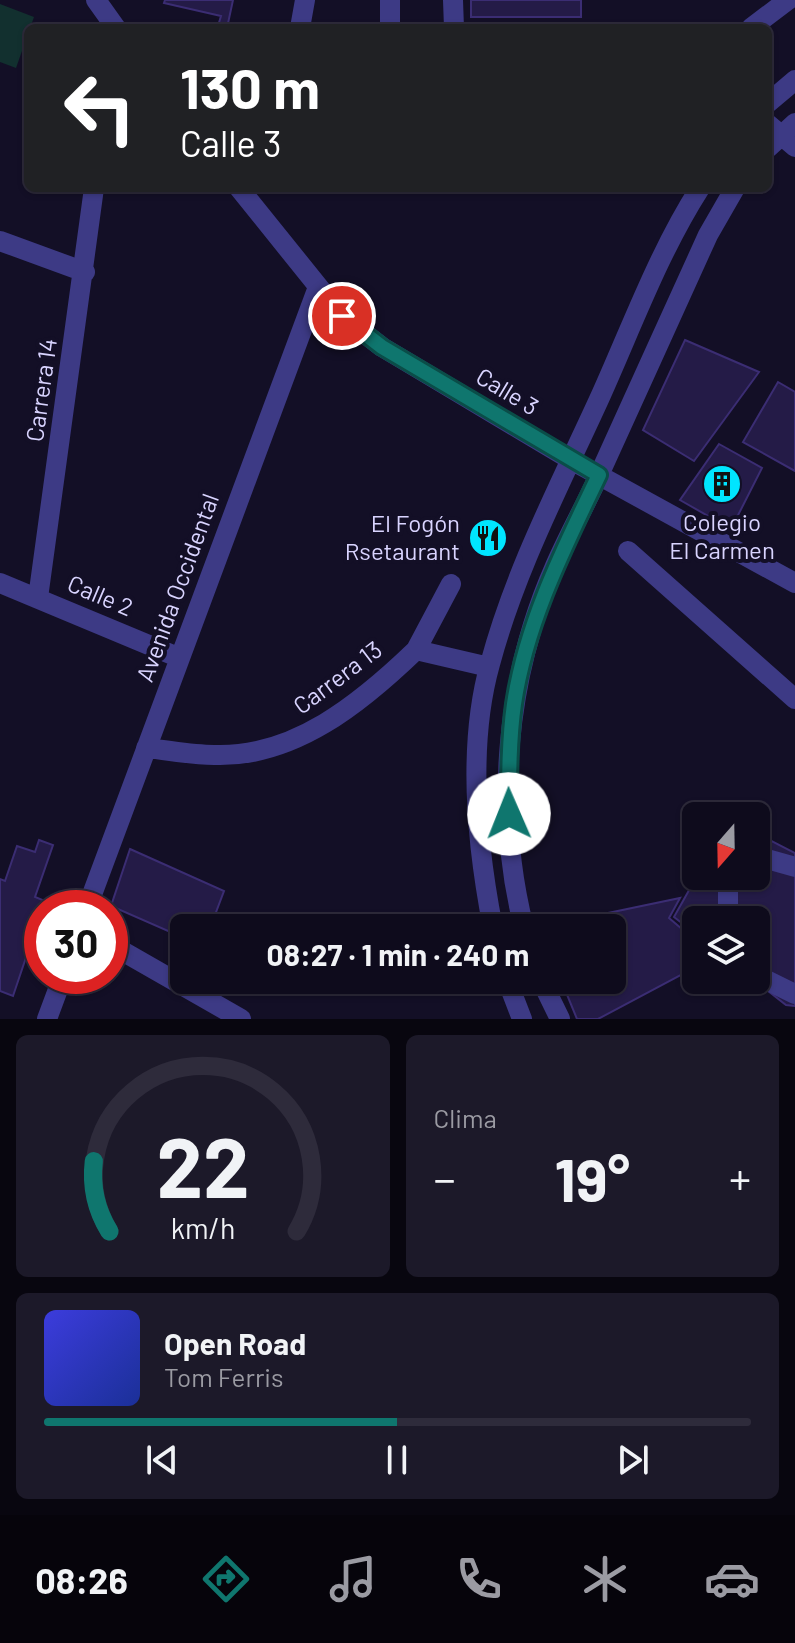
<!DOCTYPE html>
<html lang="es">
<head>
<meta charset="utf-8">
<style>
	body { margin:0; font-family:Barlow,sans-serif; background:#1c1929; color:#f1f3f6; height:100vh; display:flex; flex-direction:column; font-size:30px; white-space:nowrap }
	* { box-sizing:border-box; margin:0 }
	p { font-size:26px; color:#9b9ba3 }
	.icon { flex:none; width:44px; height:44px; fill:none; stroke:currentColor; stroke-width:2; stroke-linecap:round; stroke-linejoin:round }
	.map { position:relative; height:1019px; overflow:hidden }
	.drawer { display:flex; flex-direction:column; gap:16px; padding:16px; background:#08060f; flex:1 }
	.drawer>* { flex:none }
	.top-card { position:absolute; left:24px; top:24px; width:748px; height:168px; border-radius:12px; box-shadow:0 2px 6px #0004,0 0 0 2px #2e2b3b; background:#202124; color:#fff; overflow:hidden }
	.needle { width:52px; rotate:200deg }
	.buttons { position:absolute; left:682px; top:802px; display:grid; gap:16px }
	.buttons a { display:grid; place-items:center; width:88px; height:88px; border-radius:12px; background:#0e0b1c; box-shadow:0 2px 6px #0004,0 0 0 2px #2e2b3b; font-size:40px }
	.speed { position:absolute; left:24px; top:890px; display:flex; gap:16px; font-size:40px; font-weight:700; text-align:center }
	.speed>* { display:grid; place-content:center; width:104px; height:104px; border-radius:50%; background:#0e0b1c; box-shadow:0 2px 6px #0004,0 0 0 2px #2e2b3b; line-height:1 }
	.speed .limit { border:12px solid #d22; background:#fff; color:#111 }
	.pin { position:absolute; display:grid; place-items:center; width:68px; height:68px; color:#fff; margin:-34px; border:4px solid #fff; border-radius:50%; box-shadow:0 2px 8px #0007 }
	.me { position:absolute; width:88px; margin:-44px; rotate:359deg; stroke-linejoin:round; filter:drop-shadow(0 0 6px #0008) }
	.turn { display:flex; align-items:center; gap:28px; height:168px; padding:0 24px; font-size:36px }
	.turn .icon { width:104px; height:104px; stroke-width:2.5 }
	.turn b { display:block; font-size:56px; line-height:68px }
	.big { font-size:60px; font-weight:700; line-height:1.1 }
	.drawer .widget { flex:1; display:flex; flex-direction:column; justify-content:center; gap:12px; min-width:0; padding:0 28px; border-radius:12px; background:#1c1929 }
	.drawer .dial { align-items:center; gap:0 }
	.dial svg { height:208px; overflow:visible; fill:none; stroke:#2e2b3b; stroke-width:7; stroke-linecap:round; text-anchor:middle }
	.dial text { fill:#f1f3f6; stroke:none }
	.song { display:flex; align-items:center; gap:24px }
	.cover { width:96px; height:96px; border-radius:12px; background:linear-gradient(135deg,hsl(240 70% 55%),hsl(230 70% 35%)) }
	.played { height:8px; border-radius:4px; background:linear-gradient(90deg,#0f766e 50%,#2e2b3b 50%) }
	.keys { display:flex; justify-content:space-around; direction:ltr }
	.heat { display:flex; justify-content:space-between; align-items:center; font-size:44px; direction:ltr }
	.drawer .tiles { flex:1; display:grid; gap:16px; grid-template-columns:1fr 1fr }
	.widget:last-child { grid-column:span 2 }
	.trip { position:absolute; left:170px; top:914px; width:456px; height:80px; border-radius:12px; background:#0e0b1c; box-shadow:0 2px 6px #0004,0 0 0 2px #2e2b3b; font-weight:700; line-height:80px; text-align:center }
	.menu { display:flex; height:128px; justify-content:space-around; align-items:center; background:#06040b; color:#9b9ba3 }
	.menu .icon { width:56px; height:56px }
	.menu .selected { color:#0f766e }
	.menu b { font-size:36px; color:#f1f3f6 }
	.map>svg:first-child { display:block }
	.green { fill:#12302f }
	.building { fill:#241b47; stroke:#3b2d73; stroke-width:2 }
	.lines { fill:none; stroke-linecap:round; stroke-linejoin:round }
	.minor { stroke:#3d3a85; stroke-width:20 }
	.route-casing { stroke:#0a4d48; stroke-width:20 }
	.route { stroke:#0f766e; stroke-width:14 }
	.labels { text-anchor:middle; stroke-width:8; stroke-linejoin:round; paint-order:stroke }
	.street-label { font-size:24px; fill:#d9d4ff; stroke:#130f26 }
	.poi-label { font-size:24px; fill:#d9d4ff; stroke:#130f26 }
</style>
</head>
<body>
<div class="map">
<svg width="795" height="1019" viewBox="0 0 795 1019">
	<rect width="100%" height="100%" fill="#130f26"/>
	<path class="green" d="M0,4L34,17L16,68L0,62Z"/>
	<path class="building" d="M165,0H233L227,28L218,26L221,16L164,3Z
		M471,0H581V17H471Z
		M685,340L759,372L694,461L643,430Z
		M778,382L795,392V471L743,442Z
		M719,444L762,468L731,529L680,500Z
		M756,833L795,853V1006L786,1005L754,980L756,920H696V934L674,917L697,876H756Z
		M39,840L53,845L35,897L45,901L13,996L0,991V879L5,881L17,846L35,852Z
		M130,849L224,891L210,928H184V938L111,906Z
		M680,898L669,918L696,941V967L598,1019H577L561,980H612V928L541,927Z"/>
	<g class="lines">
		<path class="minor" d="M96,0L116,28
			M390,0V28
			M453,0L454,28
			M300,28L305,0
			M751,28L788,0
			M768,103L795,80
			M768,124L795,147
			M768,148L795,123
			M239,188L342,316L382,347L571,460L795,583
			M0,241L85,272
			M628,551L795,699
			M0,583L180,658
			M38,598L94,188
			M416,650L451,584
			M146,748C168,750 191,755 214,755C294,758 361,703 416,650L489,667
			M756,856L795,867
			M728,876V920
			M87,908L318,287
			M493,928C477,846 467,746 490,664C515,570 561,483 601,395C632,326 659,252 700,188
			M524,928C494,809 506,677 555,566C569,534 586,504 600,473C636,394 672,314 708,235L735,188
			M110,944L241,1019
			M756,975L795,994
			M507,980L522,1019
			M541,980L560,1019
			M47,1019L63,976"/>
	</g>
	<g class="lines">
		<g class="route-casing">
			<path id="route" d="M342,316L382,347L599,475C564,548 526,623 514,704C509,740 509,777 509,814"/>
		</g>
		<use href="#route" class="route"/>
	</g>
	<defs>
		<g id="building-disc" transform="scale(2)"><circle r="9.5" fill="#00e5ff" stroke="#130f26"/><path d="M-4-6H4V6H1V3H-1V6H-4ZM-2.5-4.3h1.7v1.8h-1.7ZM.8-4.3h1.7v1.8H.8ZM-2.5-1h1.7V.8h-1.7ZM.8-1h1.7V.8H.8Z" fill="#111"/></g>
		<g id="restaurant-disc" transform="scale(2)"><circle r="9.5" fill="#00e5ff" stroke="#130f26"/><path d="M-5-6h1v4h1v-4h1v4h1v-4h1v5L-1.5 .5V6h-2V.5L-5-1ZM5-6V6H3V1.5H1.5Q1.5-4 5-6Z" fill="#111"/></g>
	</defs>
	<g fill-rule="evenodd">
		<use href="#building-disc" x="722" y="484"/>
		<use href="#restaurant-disc" x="488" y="538"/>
	</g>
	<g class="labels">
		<g class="street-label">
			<text transform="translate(42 390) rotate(-82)" y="8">Carrera 14</text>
			<text transform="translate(507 392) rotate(31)" y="8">Calle 3</text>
			<text transform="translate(178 588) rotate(-70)" y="8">Avenida Occidental</text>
			<text transform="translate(100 596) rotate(23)" y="8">Calle 2</text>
			<text transform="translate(338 678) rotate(-37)" y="8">Carrera 13</text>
		</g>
		<g class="poi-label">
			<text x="722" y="531">Colegio<tspan x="722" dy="28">El Carmen</tspan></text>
			<text x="460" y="532" text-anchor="end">El Fogón<tspan x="460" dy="28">Rsetaurant</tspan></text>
		</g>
	</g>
</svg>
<div class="buttons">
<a><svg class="needle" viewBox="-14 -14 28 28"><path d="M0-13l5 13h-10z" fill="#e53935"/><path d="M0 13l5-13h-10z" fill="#9b9ba3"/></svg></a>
<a><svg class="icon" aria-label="layers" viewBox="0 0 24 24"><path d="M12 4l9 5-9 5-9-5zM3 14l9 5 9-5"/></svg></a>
</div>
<div class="speed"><div class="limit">30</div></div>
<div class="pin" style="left:342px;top:316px;background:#d93025"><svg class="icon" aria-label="arrive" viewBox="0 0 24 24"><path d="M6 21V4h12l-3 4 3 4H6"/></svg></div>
<svg class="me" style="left:509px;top:814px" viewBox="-20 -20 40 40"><circle r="19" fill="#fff"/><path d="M0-13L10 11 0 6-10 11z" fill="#0f766e"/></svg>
<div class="trip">08:27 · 1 min · 240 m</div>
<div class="top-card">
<div class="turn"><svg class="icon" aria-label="left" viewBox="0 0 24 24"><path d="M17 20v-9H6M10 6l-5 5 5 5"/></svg><div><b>130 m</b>Calle 3</div></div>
</div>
</div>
<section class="drawer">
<div class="tiles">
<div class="widget dial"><svg viewBox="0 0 100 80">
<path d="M14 69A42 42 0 1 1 86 69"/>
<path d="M14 69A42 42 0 0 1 8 42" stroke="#0f766e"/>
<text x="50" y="56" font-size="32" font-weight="700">22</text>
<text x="50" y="72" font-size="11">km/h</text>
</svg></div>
<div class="widget"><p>Clima</p>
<div class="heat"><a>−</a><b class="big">19°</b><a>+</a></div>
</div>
<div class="widget">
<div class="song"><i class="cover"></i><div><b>Open Road</b><p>Tom Ferris</p></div></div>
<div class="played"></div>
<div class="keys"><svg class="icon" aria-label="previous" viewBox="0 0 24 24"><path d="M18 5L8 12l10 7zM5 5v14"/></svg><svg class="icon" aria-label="pause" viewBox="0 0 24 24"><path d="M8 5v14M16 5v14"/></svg><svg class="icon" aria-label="next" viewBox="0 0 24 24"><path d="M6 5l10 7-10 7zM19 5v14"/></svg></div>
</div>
</div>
</section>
<nav class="menu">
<b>08:26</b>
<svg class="icon selected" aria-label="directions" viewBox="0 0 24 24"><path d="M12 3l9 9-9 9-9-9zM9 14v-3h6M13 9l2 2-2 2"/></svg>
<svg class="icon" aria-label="music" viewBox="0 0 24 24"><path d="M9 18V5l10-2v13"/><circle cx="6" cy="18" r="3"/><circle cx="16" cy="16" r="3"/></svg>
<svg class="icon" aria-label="phone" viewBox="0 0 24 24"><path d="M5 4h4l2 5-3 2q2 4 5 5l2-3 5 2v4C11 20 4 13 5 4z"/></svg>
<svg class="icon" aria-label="climate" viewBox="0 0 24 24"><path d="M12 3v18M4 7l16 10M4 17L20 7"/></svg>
<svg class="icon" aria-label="car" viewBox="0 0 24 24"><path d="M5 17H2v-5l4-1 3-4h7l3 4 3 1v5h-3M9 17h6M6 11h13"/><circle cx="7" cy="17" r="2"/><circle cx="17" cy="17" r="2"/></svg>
</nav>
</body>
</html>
